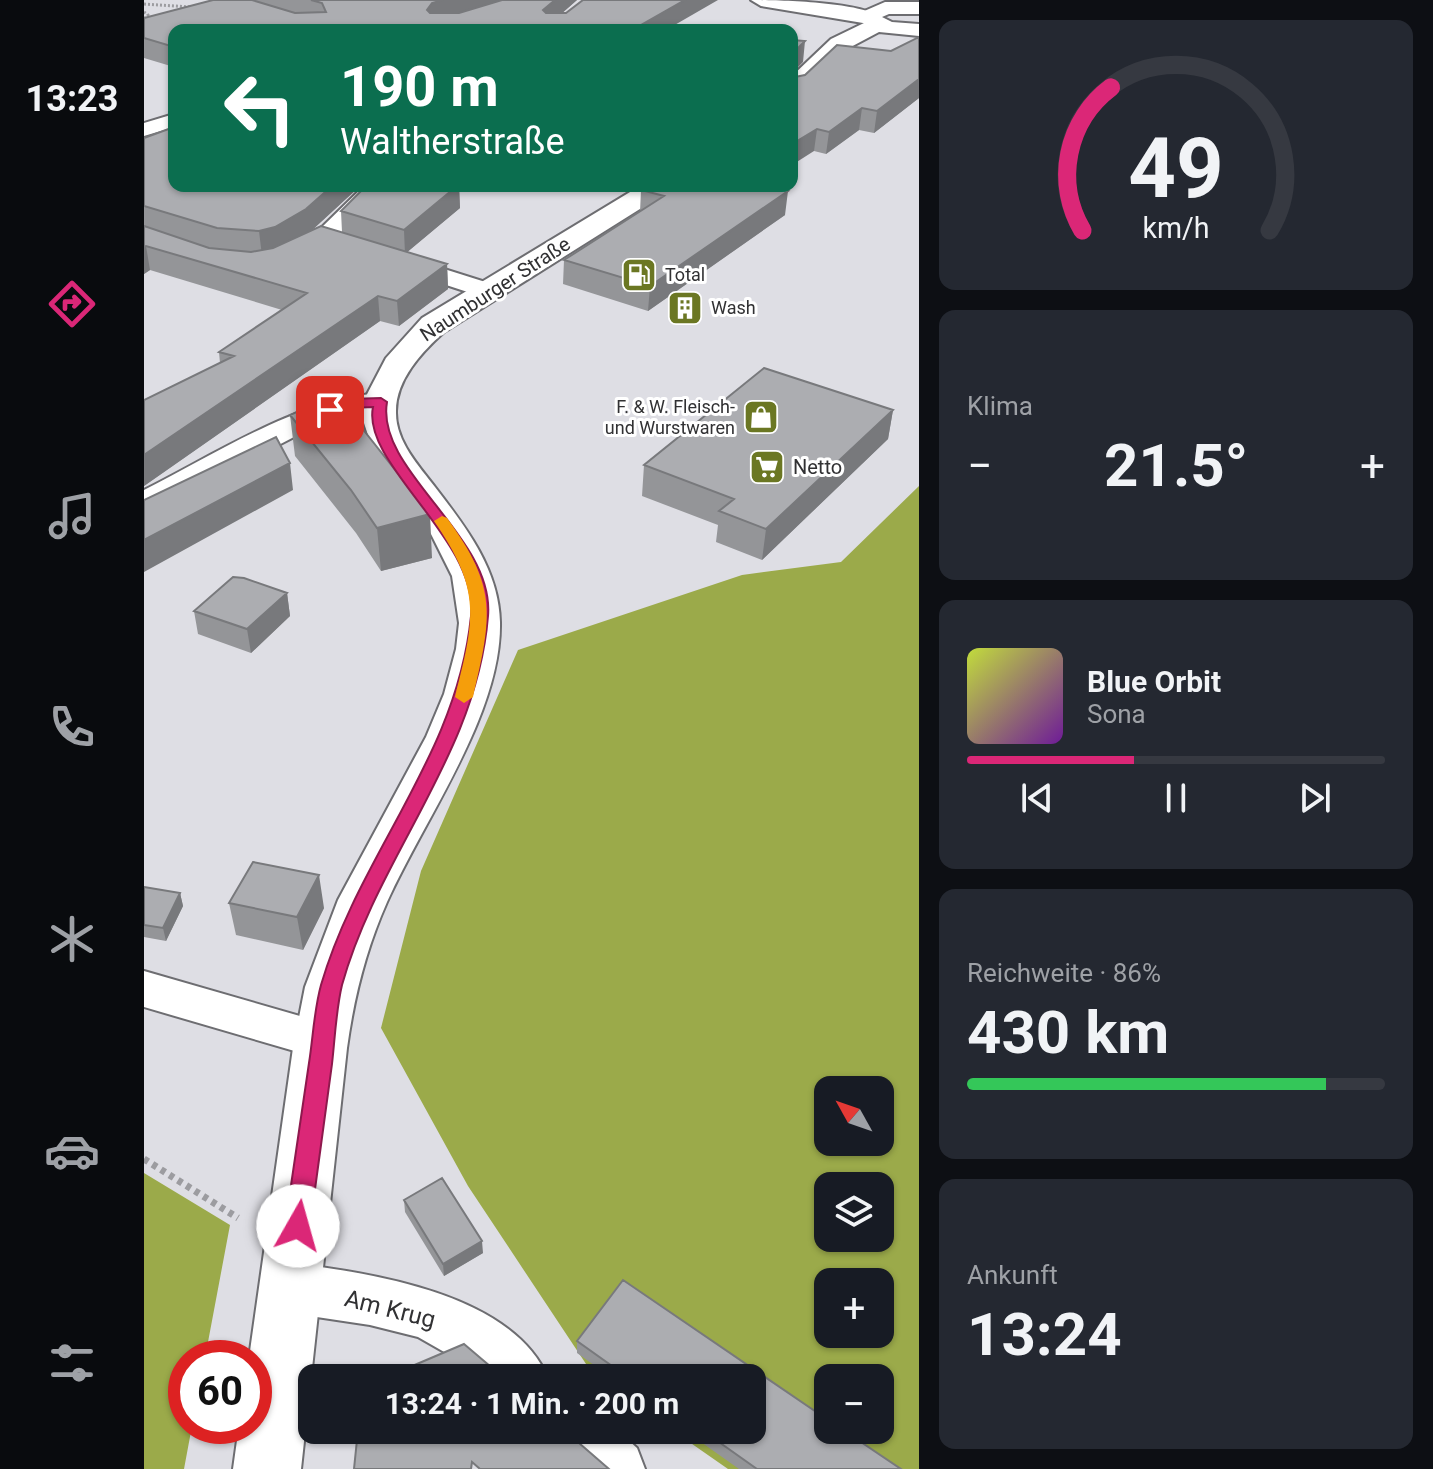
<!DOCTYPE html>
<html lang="de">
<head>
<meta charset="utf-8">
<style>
	body { margin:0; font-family:Roboto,sans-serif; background:#242831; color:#f1f3f6; height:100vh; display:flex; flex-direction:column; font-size:30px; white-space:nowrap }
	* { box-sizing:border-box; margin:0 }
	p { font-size:26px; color:#9ea1a6 }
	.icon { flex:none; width:44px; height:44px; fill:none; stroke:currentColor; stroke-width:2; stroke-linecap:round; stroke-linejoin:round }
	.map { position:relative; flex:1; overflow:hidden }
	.panel { display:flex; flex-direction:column; gap:20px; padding:20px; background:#0d0f14; width:514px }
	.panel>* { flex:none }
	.banner { position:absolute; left:24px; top:24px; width:630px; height:168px; border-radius:16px; box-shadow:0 2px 6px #0004; background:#0b6e4f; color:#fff; overflow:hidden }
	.needle { width:52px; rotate:310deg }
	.fabs { position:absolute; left:670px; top:1076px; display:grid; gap:16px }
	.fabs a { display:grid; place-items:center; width:80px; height:80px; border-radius:16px; background:#171b24; box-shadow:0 2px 6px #0004; font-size:40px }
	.speed { position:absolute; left:24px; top:1340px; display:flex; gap:16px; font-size:40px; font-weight:700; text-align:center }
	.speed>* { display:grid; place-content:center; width:104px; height:104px; border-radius:50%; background:#171b24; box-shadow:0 2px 6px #0004; line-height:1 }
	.speed .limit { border:12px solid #d22; background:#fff; color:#111 }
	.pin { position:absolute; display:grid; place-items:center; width:68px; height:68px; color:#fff; margin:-34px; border-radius:16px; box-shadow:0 4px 12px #0006 }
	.me { position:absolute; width:88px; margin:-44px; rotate:7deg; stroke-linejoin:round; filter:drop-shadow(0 0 6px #0008) }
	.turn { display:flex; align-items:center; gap:28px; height:168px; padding:0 40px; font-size:36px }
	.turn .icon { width:104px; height:104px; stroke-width:2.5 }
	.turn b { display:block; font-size:56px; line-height:68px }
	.big { font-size:60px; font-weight:700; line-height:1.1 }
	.panel .widget { flex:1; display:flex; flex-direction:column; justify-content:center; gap:12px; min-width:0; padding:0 28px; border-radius:16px; background:#242831 }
	.panel .dial { align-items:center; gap:0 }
	.dial svg { height:208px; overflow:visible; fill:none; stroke:#363941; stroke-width:7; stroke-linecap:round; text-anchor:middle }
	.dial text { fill:#f1f3f6; stroke:none }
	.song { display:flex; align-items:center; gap:24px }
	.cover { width:96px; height:96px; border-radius:12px; background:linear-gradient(135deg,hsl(70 70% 55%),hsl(280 70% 35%)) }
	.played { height:8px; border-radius:4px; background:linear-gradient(90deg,#db2777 40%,#363941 40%) }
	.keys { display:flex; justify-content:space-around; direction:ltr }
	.heat { display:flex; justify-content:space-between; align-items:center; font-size:44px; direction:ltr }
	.charge { height:12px; border-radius:6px; background:linear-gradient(90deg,#34c759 86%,#363941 0) }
	.trip { position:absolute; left:154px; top:1364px; width:468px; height:80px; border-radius:16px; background:#171b24; box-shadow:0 2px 6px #0004; font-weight:700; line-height:80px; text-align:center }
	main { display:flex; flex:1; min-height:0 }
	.tab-bar { display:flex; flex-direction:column; width:144px; justify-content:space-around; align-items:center; background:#090b0e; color:#9ea1a6 }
	.tab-bar .icon { width:56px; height:56px }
	.tab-bar .on { color:#db2777 }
	.tab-bar b { font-size:36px; color:#f1f3f6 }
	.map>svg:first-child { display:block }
	.forest { fill:#9baa4a; fill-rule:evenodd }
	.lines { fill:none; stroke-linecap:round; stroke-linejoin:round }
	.street-casing { stroke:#6d6d71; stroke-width:4 }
	.secondary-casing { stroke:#6d6d71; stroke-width:4 }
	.primary-casing { stroke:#6d6d71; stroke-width:4 }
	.path-far1 { stroke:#9c9ca0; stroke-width:3; stroke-dasharray:2 2; stroke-linecap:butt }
	.path { stroke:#9c9ca0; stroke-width:7; stroke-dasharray:5 5; stroke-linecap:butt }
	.street { fill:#fff; fill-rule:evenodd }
	.secondary { fill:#fff; fill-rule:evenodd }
	.primary { fill:#fff; fill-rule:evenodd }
	.wall { fill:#949598 }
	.shaded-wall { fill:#78797c }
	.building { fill:#acadb1; stroke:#78797c; stroke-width:2 }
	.route { fill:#db2777; stroke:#8e194d; stroke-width:2 }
	.slow { fill:#f59e0b }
	.labels { text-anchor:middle; stroke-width:6; stroke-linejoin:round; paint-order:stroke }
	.far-poi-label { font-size:18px; fill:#313133; stroke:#fff; text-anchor:start }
	.street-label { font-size:20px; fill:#313133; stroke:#fff }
	.poi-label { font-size:20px; fill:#313133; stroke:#fff; text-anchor:start }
	.near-street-label { font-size:24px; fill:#313133; stroke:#fff }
</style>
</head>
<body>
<main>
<nav class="tab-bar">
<b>13:23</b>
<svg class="icon on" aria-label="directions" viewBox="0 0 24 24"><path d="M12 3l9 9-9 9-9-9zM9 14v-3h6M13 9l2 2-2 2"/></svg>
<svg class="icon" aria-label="music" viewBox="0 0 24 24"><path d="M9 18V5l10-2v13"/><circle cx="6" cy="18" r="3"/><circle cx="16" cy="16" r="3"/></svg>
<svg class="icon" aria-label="phone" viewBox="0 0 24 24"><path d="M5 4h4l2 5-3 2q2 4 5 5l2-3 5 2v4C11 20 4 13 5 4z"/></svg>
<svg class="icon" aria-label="climate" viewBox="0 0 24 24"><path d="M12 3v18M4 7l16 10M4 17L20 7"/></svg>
<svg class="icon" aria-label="car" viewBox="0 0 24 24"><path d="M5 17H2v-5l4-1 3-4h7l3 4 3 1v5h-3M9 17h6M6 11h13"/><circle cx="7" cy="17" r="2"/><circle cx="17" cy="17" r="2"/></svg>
<svg class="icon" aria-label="filters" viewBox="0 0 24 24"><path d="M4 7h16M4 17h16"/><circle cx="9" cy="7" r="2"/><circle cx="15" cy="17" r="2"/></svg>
</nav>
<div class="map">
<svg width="775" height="1469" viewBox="0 0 775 1469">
	<rect width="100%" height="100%" fill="#dedee4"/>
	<path class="forest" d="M775,486V1469H584L528,1430H608V1378H454L448,1373L324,1186L237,1028L277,871L374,650L598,575L697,562ZM684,1090H736V1142H684ZM684,1186H736V1238H684ZM684,1282H736V1334H684ZM684,1378H736V1430H684Z
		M0,1173L86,1225L61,1358H42V1426H48L40,1469H0Z"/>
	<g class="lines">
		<g class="street-casing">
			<path id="street" d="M30,114V127L0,136V123Z
				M220,186H244C227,211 168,268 136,260L133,255L136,250L177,228Z
				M256,255L354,286L358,291L354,296L345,299L247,267L244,262L247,257Z
				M237,393L247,396L251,402L247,408L208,412L177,423L11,509L0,511V490C74,453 154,399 237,393Z
				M0,971L194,1027L201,1040L194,1053L178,1059L0,1007Z
				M146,1263C226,1273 368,1293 404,1378H335L302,1353L274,1337L226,1325L146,1313L127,1306L119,1288L127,1270Z
				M402,1430H473L493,1448L501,1469H430L411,1450Z"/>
		</g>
		<g class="secondary-casing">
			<path id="secondary" d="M607,0C630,0 722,2 735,18L725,24L617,6Z"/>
		</g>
		<g class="primary-casing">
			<path id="primary" d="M741,2H775V14H745L738,17L748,22L775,24V36L735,32L703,49L656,94L648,96V76L687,39L720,23L715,16L718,12Z
				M496,186H527L523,192L300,332C278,352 251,380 252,413C252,442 275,466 291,487C322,527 355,570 356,622C358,714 280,819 243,902C222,949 210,997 203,1048L157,1469H89L95,1426H110V1358H105L149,1048L161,987L194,900L282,737L300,694L312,649L315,623L308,576L287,534L227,444L219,420L220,400L242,358L278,318Z"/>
		</g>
		<path class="path-far1" d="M0,4L46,7
			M0,12L4,15L0,19"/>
		<path class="path" d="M0,1159L94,1218"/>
		<use href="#street" class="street"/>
		<use href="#secondary" class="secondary"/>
		<use href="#primary" class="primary"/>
	</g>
	<path class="wall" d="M111,0H433L418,13L30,30V67L0,58V18L112,1Z
		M775,37V98L730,133L715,130L682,154L670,151L651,77L747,51Z
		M0,138L30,186H216L167,231L198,232L197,211L222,186H315L316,208L263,252L303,264L304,289L255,326L236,321L0,486V400L76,363L75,352L138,310L6,270L0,274Z
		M497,190L641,215L504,311L419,284L420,260L496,212Z
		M749,410L744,439L618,560L572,542L574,525L498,496L500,465Z
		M146,415L288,558L237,571L212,533L151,456Z
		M143,593L146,616L107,653L54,634L50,611Z
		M0,887L36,893L39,906L22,941L0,937Z
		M85,903L180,908L159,950L92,935Z
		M260,1200L339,1253L300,1276L261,1212Z
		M479,1280L684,1420V1430H699L757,1469H595L540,1430H608V1378H468L433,1353V1341Z"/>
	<path class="shaded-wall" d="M299,0H365L289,23L283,10L288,3Z
		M411,0H433L399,30V10Z
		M541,0H574L522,30H488Z
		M661,41L659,62L648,73V54Z
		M775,79V98L730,133L733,111Z
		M718,108L715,130L682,154L685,132Z
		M673,129L670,151L648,165V144Z
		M188,186H216L165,233L118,256L115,231Z
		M313,186H315L316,208L261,254L260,230Z
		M644,191L641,215L504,311L506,286Z
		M2,246L6,270L0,274V247Z
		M303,264L304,289L255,326L253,301Z
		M234,296L236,321L0,486V455Z
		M749,410L744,439L618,560L622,529Z
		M146,463L149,490L0,572V540Z
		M286,514L288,558L237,571L233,528Z
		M143,593L146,616L107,653L103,629Z
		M175,875L180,908L159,950L153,917Z
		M36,893L39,906L22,941L19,928Z
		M338,1241L339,1253L300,1276L299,1264Z"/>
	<path class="building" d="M69,0H108L151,13L182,12L178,3L167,0H299L288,3L283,10L286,13H315L358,0H411L399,10L402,13H422L439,0H541L488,30H30V47L0,38V18Z
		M775,37V79L733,111L718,108L685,132L673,129L648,144V75L651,77L661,75L693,45L747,51Z
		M648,40L661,41L648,54Z
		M30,127V186H188L162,209L131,227L115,231L73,228L0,206V138Z
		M222,186H313L260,230L197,211Z
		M504,186H620L644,191L506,286L420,260L520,196L497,190Z
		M0,226L65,248L107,252L129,248L177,226L303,264L253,301L234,296L0,455V400L90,356L75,352L163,293L2,246L0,247Z
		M620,368L749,410L622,529L575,511L590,499L500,465Z
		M191,394L286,514L233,528L207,490L146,415Z
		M132,437L146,463L0,540V500Z
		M89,577L100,578L143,593L103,629L50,611Z
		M109,862L175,875L153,917L85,903Z
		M0,887L36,893L19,928L0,925Z
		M298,1178L338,1241L299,1264L260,1200Z
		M479,1280L684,1420V1430H699L757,1469H613L558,1430H608V1378H485L433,1341Z
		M320,1344L360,1378H240Z
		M214,1430H420L465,1469H336L328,1462L327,1469H210Z"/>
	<path class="route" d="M237,398L243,402C231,471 351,536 344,616C333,755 234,855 198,985C192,1010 191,1038 188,1064C181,1118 173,1172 166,1226L163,1234L154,1237L145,1234L141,1226C149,1172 157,1117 165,1063C169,1038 170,1010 177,985C215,854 313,757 327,616C335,540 217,464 229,407L207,408L186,415L179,410L205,399Z"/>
	<path class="slow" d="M298,516L303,518C354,588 348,616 329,697L320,703L311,697C331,619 338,590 290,521Z"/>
	<defs>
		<g id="fuel-square" transform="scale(1.8)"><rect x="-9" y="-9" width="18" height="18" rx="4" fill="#6b7723" stroke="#fff"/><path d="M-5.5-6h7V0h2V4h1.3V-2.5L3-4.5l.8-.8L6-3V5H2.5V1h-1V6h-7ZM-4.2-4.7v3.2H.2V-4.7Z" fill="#fff"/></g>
		<g id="building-square" transform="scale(1.8)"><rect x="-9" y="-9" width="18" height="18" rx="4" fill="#6b7723" stroke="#fff"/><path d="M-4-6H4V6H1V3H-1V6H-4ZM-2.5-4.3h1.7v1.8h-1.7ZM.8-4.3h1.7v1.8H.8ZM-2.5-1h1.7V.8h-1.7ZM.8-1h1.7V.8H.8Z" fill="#fff"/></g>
		<g id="shop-square" transform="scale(1.8)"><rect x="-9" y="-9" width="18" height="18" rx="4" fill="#6b7723" stroke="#fff"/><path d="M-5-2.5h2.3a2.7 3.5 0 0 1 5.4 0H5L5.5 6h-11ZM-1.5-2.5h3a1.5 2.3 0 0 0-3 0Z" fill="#fff"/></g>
		<g id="supermarket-square" transform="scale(1.8)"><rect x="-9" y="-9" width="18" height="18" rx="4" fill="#6b7723" stroke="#fff"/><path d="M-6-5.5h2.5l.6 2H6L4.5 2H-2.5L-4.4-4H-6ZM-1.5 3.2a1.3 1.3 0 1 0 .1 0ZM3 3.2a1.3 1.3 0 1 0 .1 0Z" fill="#fff"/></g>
	</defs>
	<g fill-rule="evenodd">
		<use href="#fuel-square" x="495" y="275"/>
		<use href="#building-square" x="541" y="308"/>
		<use href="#shop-square" x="617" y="417"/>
		<use href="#supermarket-square" x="623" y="467"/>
	</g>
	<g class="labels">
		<g class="far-poi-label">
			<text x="521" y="281">Total</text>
			<text x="567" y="314">Wash</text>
			<text x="591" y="413" text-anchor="end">F. &amp; W. Fleisch-<tspan x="591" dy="21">und Wurstwaren</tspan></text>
		</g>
		<g class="street-label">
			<text transform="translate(351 289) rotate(-33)" y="7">Naumburger Straße</text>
		</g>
		<g class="poi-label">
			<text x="649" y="474">Netto</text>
		</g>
		<g class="near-street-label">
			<text transform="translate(246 1309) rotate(14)" y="8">Am Krug</text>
		</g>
	</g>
</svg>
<div class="fabs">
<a><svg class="needle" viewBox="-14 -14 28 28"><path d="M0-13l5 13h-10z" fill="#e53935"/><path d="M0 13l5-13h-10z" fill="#9ea1a6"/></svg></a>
<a><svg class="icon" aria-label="layers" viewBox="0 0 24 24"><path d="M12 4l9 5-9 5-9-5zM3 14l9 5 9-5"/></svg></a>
<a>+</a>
<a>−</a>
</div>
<div class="speed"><div class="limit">60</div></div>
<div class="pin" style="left:186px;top:410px;background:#d93025"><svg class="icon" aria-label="arrive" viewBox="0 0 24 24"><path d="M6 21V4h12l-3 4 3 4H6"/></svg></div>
<svg class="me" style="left:154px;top:1226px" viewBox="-20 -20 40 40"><circle r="19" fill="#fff"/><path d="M0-13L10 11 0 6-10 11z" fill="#db2777"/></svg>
<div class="trip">13:24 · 1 Min. · 200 m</div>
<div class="banner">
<div class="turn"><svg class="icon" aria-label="left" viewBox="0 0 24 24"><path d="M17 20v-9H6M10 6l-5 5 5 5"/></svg><div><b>190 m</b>Waltherstraße</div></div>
</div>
</div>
<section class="panel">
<div class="widget dial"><svg viewBox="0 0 100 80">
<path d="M14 69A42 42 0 1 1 86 69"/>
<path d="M14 69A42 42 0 0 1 25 14" stroke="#db2777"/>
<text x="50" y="56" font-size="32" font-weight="700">49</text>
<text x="50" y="72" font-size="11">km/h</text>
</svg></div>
<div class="widget"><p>Klima</p>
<div class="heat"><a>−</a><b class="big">21.5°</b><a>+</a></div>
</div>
<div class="widget">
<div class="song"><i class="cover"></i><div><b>Blue Orbit</b><p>Sona</p></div></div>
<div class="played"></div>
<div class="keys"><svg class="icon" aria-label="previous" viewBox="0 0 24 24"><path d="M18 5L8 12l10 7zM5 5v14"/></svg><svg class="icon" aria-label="pause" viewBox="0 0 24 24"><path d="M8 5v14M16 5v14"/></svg><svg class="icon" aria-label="next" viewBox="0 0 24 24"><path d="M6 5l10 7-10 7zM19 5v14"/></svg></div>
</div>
<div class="widget"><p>Reichweite · 86%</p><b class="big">430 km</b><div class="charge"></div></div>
<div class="widget"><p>Ankunft</p><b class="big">13:24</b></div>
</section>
</main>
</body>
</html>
